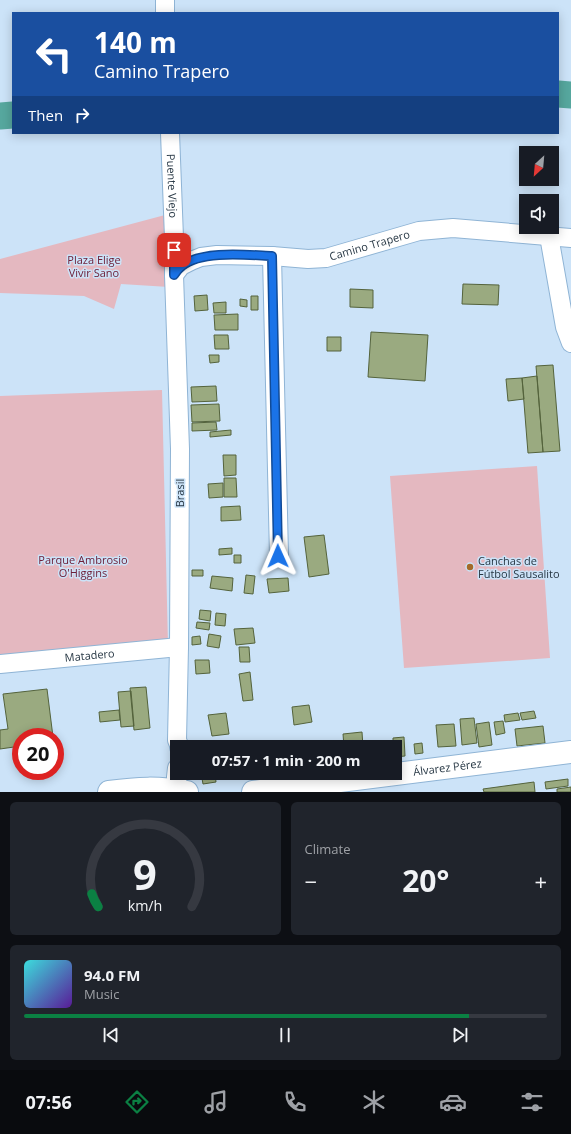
<!DOCTYPE html>
<html lang="en">
<head>
<meta charset="utf-8">
<style>
	body { margin:0; font-family:"Open Sans",sans-serif; background:#20242c; color:#f1f3f6; height:100vh; display:flex; flex-direction:column; font-size:15px; white-space:nowrap }
	* { box-sizing:border-box; margin:0 }
	p { font-size:13px; color:#9ea1a6 }
	.icon { flex:none; width:22px; height:22px; fill:none; stroke:currentColor; stroke-width:2; stroke-linecap:round; stroke-linejoin:round }
	.map { position:relative; height:792px; overflow:hidden }
	.sheet { display:flex; flex-direction:column; gap:10px; padding:10px; background:#0d0f14; flex:1 }
	.sheet>* { flex:none }
	.top-card { position:absolute; left:12px; top:12px; width:547px; height:122px; border-radius:0px; box-shadow:0 2px 10px #0003; background:#1a4fa0; color:#fff; overflow:hidden }
	.needle { width:26px; rotate:206deg }
	.tools { position:absolute; left:519px; top:146px; display:grid; gap:8px }
	.tools a { display:grid; place-items:center; width:40px; height:40px; border-radius:0px; background:#171b24; box-shadow:0 2px 10px #0003; font-size:20px }
	.speed { position:absolute; left:12px; top:728px; display:flex; gap:8px; font-size:20px; font-weight:700; text-align:center }
	.speed>* { display:grid; place-content:center; width:52px; height:52px; border-radius:50%; background:#171b24; box-shadow:0 2px 10px #0003; line-height:1 }
	.speed .limit { border:6px solid #d22; background:#fff; color:#111 }
	.pin { position:absolute; display:grid; place-items:center; width:34px; height:34px; color:#fff; margin:-17px; border-radius:8px; box-shadow:0 2px 6px #0006 }
	.me { position:absolute; width:44px; margin:-22px; rotate:359deg; stroke-linejoin:round; filter:drop-shadow(0 0 3px #0008) }
	.turn { display:flex; align-items:center; gap:14px; height:84px; padding:0 16px; font-size:18px }
	.turn .icon { width:52px; height:52px; stroke-width:2.5 }
	.turn b { display:block; font-size:28px; line-height:34px }
	.then { display:flex; align-items:center; height:38px; padding:0 16px; background:#0003; gap:8px; font-size:15px }
	.big { font-size:30px; font-weight:700; line-height:1.1 }
	.sheet .tile { flex:1; display:flex; flex-direction:column; justify-content:center; gap:6px; min-width:0; padding:0 14px; border-radius:6px; background:#20242c }
	.sheet .dial { align-items:center; gap:0 }
	.dial svg { height:104px; overflow:visible; fill:none; stroke:#363941; stroke-width:7; stroke-linecap:round; text-anchor:middle }
	.dial text { fill:#f1f3f6; stroke:none }
	.song { display:flex; align-items:center; gap:12px }
	.cover { width:48px; height:48px; border-radius:6px; background:linear-gradient(135deg,hsl(180 70% 55%),hsl(270 70% 35%)) }
	.played { height:4px; border-radius:2px; background:linear-gradient(90deg,#0b8043 85%,#363941 85%) }
	.keys { display:flex; justify-content:space-around; direction:ltr }
	.heat { display:flex; justify-content:space-between; align-items:center; font-size:22px; direction:ltr }
	.sheet .tiles { flex:1; display:grid; gap:10px; grid-template-columns:1fr 1fr }
	.tile:last-child { grid-column:span 2 }
	.trip { position:absolute; left:170px; top:740px; width:232px; height:40px; border-radius:0px; background:#171b24; box-shadow:0 2px 10px #0003; font-weight:700; line-height:40px; text-align:center }
	.tab-bar { display:flex; height:64px; justify-content:space-around; align-items:center; background:#090b0e; color:#9ea1a6 }
	.tab-bar .icon { width:28px; height:28px }
	.tab-bar .active { color:#0b8043 }
	.tab-bar b { font-size:18px; color:#f1f3f6 }
	.map>svg:first-child { display:block }
	.green { fill:#e4b8c0 }
	.lines { fill:none; stroke-linecap:round; stroke-linejoin:round }
	.river { stroke:#56a79e; stroke-width:27 }
	.building { fill:#9aaa80; stroke:#54633c }
	.minor-casing { stroke:#8fb4d5; stroke-width:20 }
	.major-casing { stroke:#8fb4d5; stroke-width:24 }
	.minor { stroke:#fff; stroke-width:18 }
	.major { stroke:#fff; stroke-width:22 }
	.route-casing { stroke:#114b97; stroke-width:10 }
	.route { stroke:#1a73e8; stroke-width:7 }
	.poi-dot { fill:#a46a29; stroke:#cce3f8; stroke-width:1.5 }
	.labels { text-anchor:middle; stroke-width:3; stroke-linejoin:round; paint-order:stroke }
	.street-label { font-size:11px; fill:#273744; stroke:#cce3f8 }
	.park-label { font-size:11px; fill:#6e2039; stroke:#cce3f8 }
	.poi-label { font-size:11px; fill:#273744; stroke:#cce3f8; text-anchor:start }
</style>
</head>
<body>
<div class="map">
<svg width="571" height="792" viewBox="0 0 571 792">
	<rect width="100%" height="100%" fill="#cce3f8"/>
	<path class="green" d="M165,215L169,287L121,284L114,309L84,296L0,293V259Z
		M162,390L168,645L0,657V396Z
		M537,466L550,658L404,668L390,476Z"/>
	<g class="lines">
		<path class="river" d="M558,94L571,95
			M0,116L13,115"/>
	</g>
	<path class="building" d="M463,284L499,285L498,305L462,304Z
		M350,289L373,290V308L350,307Z
		M207,295L208,310L195,311L194,296Z
		M251,296H258V310H251Z
		M240,299L247,300V307L240,306Z
		M226,302V313H214L213,303Z
		M238,314V330H215L214,315Z
		M371,332L428,335L425,381L368,377Z
		M214,335H228L229,349H215Z
		M327,337H341V351H327Z
		M209,355H219V362L210,363Z
		M553,365L560,451L543,452L536,366Z
		M537,376L543,452L528,453L522,378Z
		M522,378L524,399L508,401L506,379Z
		M216,386L217,401L192,402L191,387Z
		M219,404L220,421L192,422L191,405Z
		M216,422L217,430L192,431V423Z
		M231,430V435L210,437V432Z
		M223,455H236V475L224,476Z
		M224,478H236L237,497H224Z
		M223,483V497L209,498L208,484Z
		M240,506L241,520L221,521V507Z
		M324,535L329,574L309,577L304,537Z
		M232,548V554L219,555V549Z
		M234,555H241V563H234Z
		M192,570H203V576H192Z
		M246,575L255,576L253,594L244,593Z
		M212,576L233,578L232,591L210,588Z
		M288,578L289,591L269,593L267,579Z
		M200,610L211,611L210,621L199,619Z
		M216,613L226,614L225,626L215,625Z
		M197,622L210,623L209,630L196,628Z
		M253,628L255,643L236,645L234,629Z
		M209,634L221,636L219,648L207,646Z
		M200,636L201,644L192,645V637Z
		M239,647H249L250,662H240Z
		M195,660H209L210,673L196,674Z
		M250,672L253,700L243,701L239,674Z
		M146,687L150,728L134,730L130,688Z
		M47,689L53,737H21V746L0,749V730L8,729L3,694Z
		M131,691L134,726L121,727L118,692Z
		M309,705L312,722L294,725L292,707Z
		M119,710L120,720L100,722L99,712Z
		M534,711L536,718L522,720L520,713Z
		M226,713L229,734L212,736L208,715Z
		M518,713L520,720L505,722L504,715Z
		M474,718L477,743L462,745L460,719Z
		M503,721L505,733L496,735L494,722Z
		M489,722L492,745L479,747L476,724Z
		M454,724L456,746L438,747L436,725Z
		M543,726L545,743L517,746L515,729Z
		M362,732L363,747H344L343,734Z
		M404,737L405,756L395,757V747H393V738Z
		M342,743V747H328V745Z
		M422,743L423,753L415,754L414,744Z
		M201,773H215L216,782L203,784Z
		M245,773H259V777L245,778Z
		M568,779V786L546,789L545,782Z
		M534,782L535,792H484L483,789Z
		M571,787V792H557V789Z"/>
	<g class="lines">
		<g class="minor-casing">
			<g id="minor">
				<path d="M165,0V13"/>
				<path id="s1" d="M170,133L174,238V275L180,449L179,647L177,740L179,745V747"/>
				<path d="M549,236L565,327L571,343"/>
				<path d="M272,256L279,556"/>
				<path id="s2" d="M174,275L181,266L191,261L201,257L217,255L272,256L308,259L326,258L419,231L453,228L571,238"/>
				<path id="s3" d="M0,664L179,647"/>
				<path d="M177,768L176,777L180,792"/>
			</g>
		</g>
		<g class="major-casing">
			<g id="major">
				<path d="M109,792C138,788 158,787 187,792"/>
				<path id="s4" d="M253,792L571,752"/>
			</g>
		</g>
		<use href="#minor" class="minor"/>
		<use href="#major" class="major"/>
	</g>
	<g class="lines">
		<g class="route-casing">
			<path id="route" d="M174,250V275C176,272 179,268 182,266C201,250 248,255 272,256L278,556"/>
		</g>
		<use href="#route" class="route"/>
	</g>
	<circle class="poi-dot" cx="470" cy="567" r="4"/>
	<g class="labels">
		<g class="street-label">
			<text dy="4" stroke="none"><textPath href="#s1" startOffset="53">Puente Viejo</textPath></text>
			<text dy="4" stroke="none"><textPath href="#s2" startOffset="204">Camino Trapero</textPath></text>
			<text transform="translate(180 493) rotate(-90)" y="4">Brasil</text>
			<text dy="4" stroke="none"><textPath href="#s3" startOffset="90">Matadero</textPath></text>
			<text dy="4" stroke="none"><textPath href="#s4" startOffset="196">Álvarez Pérez</textPath></text>
		</g>
		<g class="park-label">
			<text x="94" y="264">Plaza Elige<tspan x="94" dy="13">Vivir Sano</tspan></text>
			<text x="83" y="564">Parque Ambrosio<tspan x="83" dy="13">O'Higgins</tspan></text>
		</g>
		<g class="poi-label">
			<text x="478" y="565">Canchas de<tspan x="478" dy="13">Fútbol Sausalito</tspan></text>
		</g>
	</g>
</svg>
<div class="tools">
<a><svg class="needle" viewBox="-14 -14 28 28"><path d="M0-13l5 13h-10z" fill="#e53935"/><path d="M0 13l5-13h-10z" fill="#9ea1a6"/></svg></a>
<a><svg class="icon" aria-label="sound" viewBox="0 0 24 24"><path d="M4 9h4l5-4v14l-5-4H4zM17 9q2 3 0 6"/></svg></a>
</div>
<div class="speed"><div class="limit">20</div></div>
<div class="pin" style="left:174px;top:250px;background:#d93025"><svg class="icon" aria-label="arrive" viewBox="0 0 24 24"><path d="M6 21V4h12l-3 4 3 4H6"/></svg></div>
<svg class="me" style="left:278px;top:556px" viewBox="-20 -20 40 40"><path d="M0-17L14 15 0 8-14 15z" fill="#1a73e8" stroke="#fff" stroke-width="4"/></svg>
<div class="trip">07:57 · 1 min · 200 m</div>
<div class="top-card">
<div class="turn"><svg class="icon" aria-label="left" viewBox="0 0 24 24"><path d="M17 20v-9H6M10 6l-5 5 5 5"/></svg><div><b>140 m</b>Camino Trapero</div></div>
<div class="then">Then<svg class="icon" aria-label="right" viewBox="0 0 24 24"><path d="M7 20v-9h11M14 6l5 5-5 5"/></svg></div>
</div>
</div>
<section class="sheet">
<div class="tiles">
<div class="tile dial"><svg viewBox="0 0 100 80">
<path d="M14 69A42 42 0 1 1 86 69"/>
<path d="M14 69A42 42 0 0 1 9 59" stroke="#0b8043"/>
<text x="50" y="56" font-size="32" font-weight="700">9</text>
<text x="50" y="72" font-size="11">km/h</text>
</svg></div>
<div class="tile"><p>Climate</p>
<div class="heat"><a>−</a><b class="big">20°</b><a>+</a></div>
</div>
<div class="tile">
<div class="song"><i class="cover"></i><div><b>94.0 FM</b><p>Music</p></div></div>
<div class="played"></div>
<div class="keys"><svg class="icon" aria-label="previous" viewBox="0 0 24 24"><path d="M18 5L8 12l10 7zM5 5v14"/></svg><svg class="icon" aria-label="pause" viewBox="0 0 24 24"><path d="M8 5v14M16 5v14"/></svg><svg class="icon" aria-label="next" viewBox="0 0 24 24"><path d="M6 5l10 7-10 7zM19 5v14"/></svg></div>
</div>
</div>
</section>
<nav class="tab-bar">
<b>07:56</b>
<svg class="icon active" aria-label="directions" viewBox="0 0 24 24"><path d="M12 3l9 9-9 9-9-9zM9 14v-3h6M13 9l2 2-2 2"/></svg>
<svg class="icon" aria-label="music" viewBox="0 0 24 24"><path d="M9 18V5l10-2v13"/><circle cx="6" cy="18" r="3"/><circle cx="16" cy="16" r="3"/></svg>
<svg class="icon" aria-label="phone" viewBox="0 0 24 24"><path d="M5 4h4l2 5-3 2q2 4 5 5l2-3 5 2v4C11 20 4 13 5 4z"/></svg>
<svg class="icon" aria-label="climate" viewBox="0 0 24 24"><path d="M12 3v18M4 7l16 10M4 17L20 7"/></svg>
<svg class="icon" aria-label="car" viewBox="0 0 24 24"><path d="M5 17H2v-5l4-1 3-4h7l3 4 3 1v5h-3M9 17h6M6 11h13"/><circle cx="7" cy="17" r="2"/><circle cx="17" cy="17" r="2"/></svg>
<svg class="icon" aria-label="filters" viewBox="0 0 24 24"><path d="M4 7h16M4 17h16"/><circle cx="9" cy="7" r="2"/><circle cx="15" cy="17" r="2"/></svg>
</nav>
</body>
</html>
